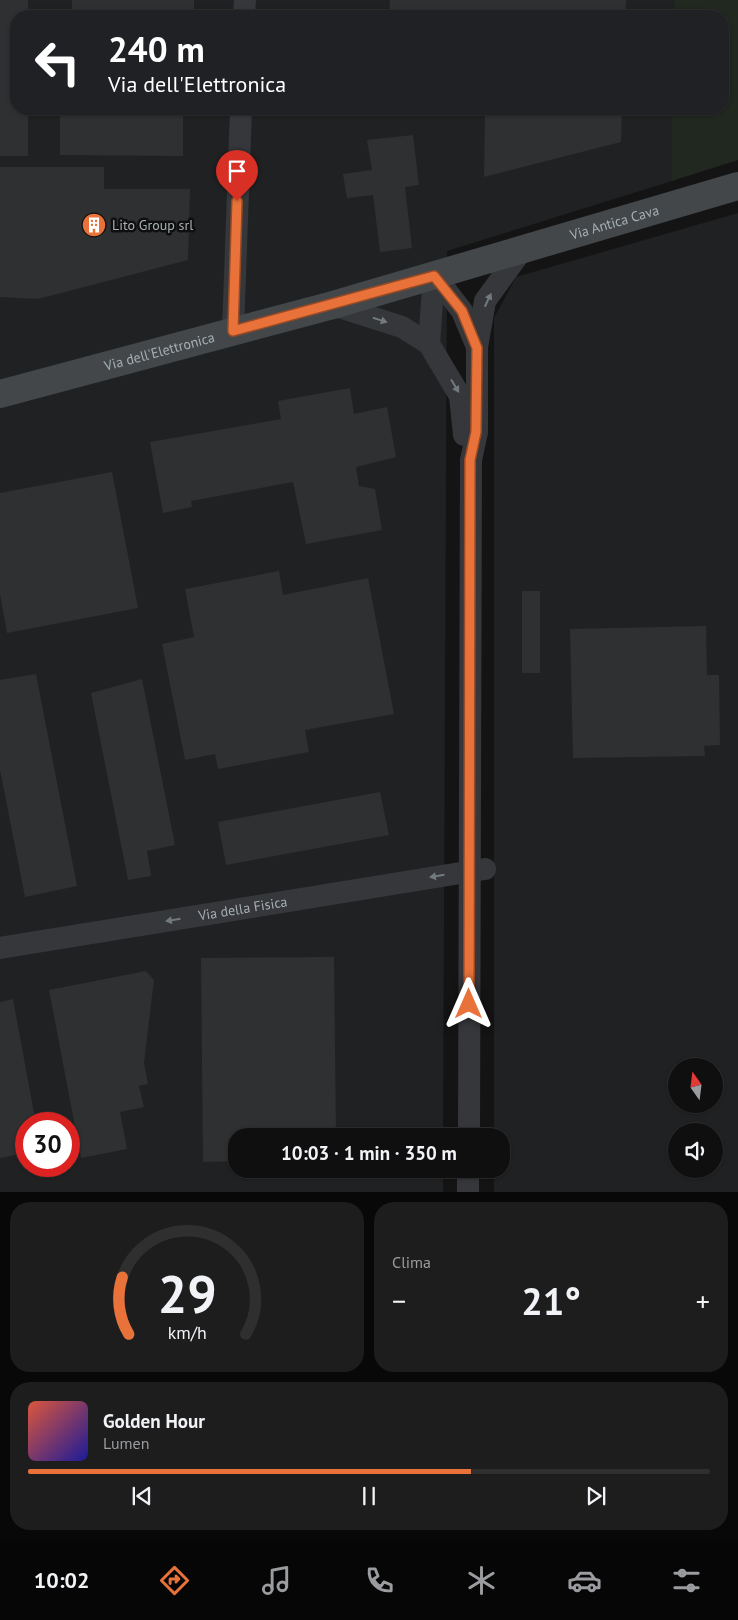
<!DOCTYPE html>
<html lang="it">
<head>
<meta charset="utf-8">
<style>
	body { margin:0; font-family:"PT Sans",sans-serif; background:#1d1d1e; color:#f1f3f6; height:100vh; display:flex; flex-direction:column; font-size:19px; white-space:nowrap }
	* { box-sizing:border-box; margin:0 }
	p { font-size:16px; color:#9b9c9f }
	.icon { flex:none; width:28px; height:28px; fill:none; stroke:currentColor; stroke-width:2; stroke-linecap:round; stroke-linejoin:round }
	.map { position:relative; height:1192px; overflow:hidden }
	.details { display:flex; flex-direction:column; gap:10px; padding:10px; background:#080809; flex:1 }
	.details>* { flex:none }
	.banner { position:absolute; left:10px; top:10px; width:719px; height:105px; border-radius:20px; box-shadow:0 1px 4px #0004,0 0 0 1px #2f2f30; background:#202124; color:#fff; overflow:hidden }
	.needle { width:32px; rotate:346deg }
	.fabs { position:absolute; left:668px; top:1058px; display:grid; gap:10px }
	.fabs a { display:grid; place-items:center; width:55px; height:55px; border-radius:50%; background:#0f0f10; box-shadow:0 1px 4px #0004,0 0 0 1px #2f2f30; font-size:25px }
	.speed { position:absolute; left:15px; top:1112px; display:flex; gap:10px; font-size:25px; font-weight:700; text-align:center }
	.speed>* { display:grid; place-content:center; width:65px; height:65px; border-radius:50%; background:#0f0f10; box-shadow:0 1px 4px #0004,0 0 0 1px #2f2f30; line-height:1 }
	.speed .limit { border:8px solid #d22; background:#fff; color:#111 }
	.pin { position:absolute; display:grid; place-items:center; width:42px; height:42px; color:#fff; margin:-51px -21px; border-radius:50% 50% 50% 0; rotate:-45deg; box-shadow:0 0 5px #0007 }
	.pin .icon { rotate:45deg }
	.me { position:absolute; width:55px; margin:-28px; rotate:0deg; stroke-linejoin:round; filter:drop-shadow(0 0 4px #0008) }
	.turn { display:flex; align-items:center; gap:18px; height:105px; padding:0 15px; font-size:22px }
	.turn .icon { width:65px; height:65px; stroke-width:2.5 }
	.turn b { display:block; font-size:35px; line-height:42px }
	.big { font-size:38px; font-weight:600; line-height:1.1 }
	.details .tile { flex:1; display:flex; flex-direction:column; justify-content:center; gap:8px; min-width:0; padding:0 18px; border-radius:20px; background:#1d1d1e }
	.details .dial { align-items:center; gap:0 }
	.dial svg { height:130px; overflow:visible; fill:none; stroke:#2f2f30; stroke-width:7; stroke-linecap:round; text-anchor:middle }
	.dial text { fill:#f1f3f6; stroke:none }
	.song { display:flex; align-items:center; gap:15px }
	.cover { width:60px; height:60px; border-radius:8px; background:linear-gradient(135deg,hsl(10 70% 55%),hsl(240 70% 35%)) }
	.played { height:5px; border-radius:2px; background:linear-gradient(90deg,#e87239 65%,#2f2f30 65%) }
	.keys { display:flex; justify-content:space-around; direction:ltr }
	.heat { display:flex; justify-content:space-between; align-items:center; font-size:28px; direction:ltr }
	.details .tiles { flex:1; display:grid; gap:10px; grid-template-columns:1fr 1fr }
	.tile:last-child { grid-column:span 2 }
	.trip { position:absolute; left:228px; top:1128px; width:282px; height:50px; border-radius:20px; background:#0f0f10; box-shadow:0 1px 4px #0004,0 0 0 1px #2f2f30; font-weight:600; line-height:50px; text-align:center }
	.tab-bar { display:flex; height:80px; justify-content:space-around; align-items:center; background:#060606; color:#9b9c9f }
	.tab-bar .icon { width:35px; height:35px }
	.tab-bar .on { color:#e87239 }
	.tab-bar b { font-size:22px; color:#f1f3f6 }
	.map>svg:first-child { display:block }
	.built { fill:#202122; fill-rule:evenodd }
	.green { fill:#212820 }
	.building { fill:#2f3031 }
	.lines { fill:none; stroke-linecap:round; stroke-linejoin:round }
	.street { stroke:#35373a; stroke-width:22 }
	.secondary { stroke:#43474a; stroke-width:28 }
	.oneway { fill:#737a7e }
	.route-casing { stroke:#974a25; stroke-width:12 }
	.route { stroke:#e87239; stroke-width:9 }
	.labels { text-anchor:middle; stroke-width:5; stroke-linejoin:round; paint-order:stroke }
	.street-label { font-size:14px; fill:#a6b0b5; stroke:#0f0f10 }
	.poi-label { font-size:14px; fill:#a6b0b5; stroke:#0f0f10; text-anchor:start }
</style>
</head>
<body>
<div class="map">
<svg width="738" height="1193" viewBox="0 0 738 1193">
	<rect width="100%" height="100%" fill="#141415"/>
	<path class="built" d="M0,0H674L673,16H16V109H672V181L447,251L443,1136H236V1169H443V1192L0,1193ZM26,1124H69V1166H26Z
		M738,213V1192L494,1193V1169H501V1136H494V318L516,277ZM676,1066H714V1104H676ZM676,1131H714V1169H676Z"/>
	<path class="green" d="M674,0H738V160L672,181V109H722V16H673Z"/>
	<path class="building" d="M0,0H28V16H16V109H28V156H0Z
		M72,0H194V16H72Z
		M390,0H626L625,16H487L415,12V16H389Z
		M60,109H183V156L60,155Z
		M485,109H622L621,142L484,177Z
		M413,135L419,185L405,187L412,248L380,252L373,195L347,198L343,174L372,170L367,140Z
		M0,167H104V189H190L188,260L38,299L0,297Z
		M350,388L354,414L387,407L396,457L356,467L359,486L375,489L382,530L306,544L293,482L191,501L192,507L163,513L150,442L281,419L278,401Z
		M112,472L138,608L7,633L0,594V493Z
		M279,571L283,595L368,578L394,714L305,730L309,752L218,769L215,754L185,760L162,644L194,637L185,589Z
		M522,591H540V673H522Z
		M706,626L707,675H719L720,745L704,746L705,756L573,758L570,629Z
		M36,674L77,886L25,897L0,770V680Z
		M142,679L175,845L147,851L151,876L128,880L91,693Z
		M380,792L389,835L226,865L218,822Z
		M334,957L336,1136H236V1161L203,1162L201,958Z
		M146,971L154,980L144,1063L148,1084L139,1086L144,1107L120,1112L127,1149L81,1158L49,990Z
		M13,999L36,1124H26V1153L0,1158V1002Z"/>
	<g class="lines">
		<g class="street">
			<path d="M244,16L245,0"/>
			<path d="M434,275L462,311L477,347"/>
			<path d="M333,305L402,327L429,344L460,396L464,435"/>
			<path d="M233,331L241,109"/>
			<path d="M429,344L434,275"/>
			<path id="s1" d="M0,948L485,869"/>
			<path d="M469,1136L471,460L477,432V347L485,301L522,250"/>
			<path d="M468,1193V1169"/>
		</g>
		<path class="secondary" id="s2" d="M0,394L333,305L738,186"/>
	</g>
	<defs><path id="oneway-solid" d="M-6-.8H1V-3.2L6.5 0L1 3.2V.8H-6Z" transform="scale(1.25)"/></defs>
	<g class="oneway">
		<use href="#oneway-solid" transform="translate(488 300) rotate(-65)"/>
		<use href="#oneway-solid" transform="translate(380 320) rotate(18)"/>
		<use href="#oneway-solid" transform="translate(455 386) rotate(59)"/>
		<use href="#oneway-solid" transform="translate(437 876) rotate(171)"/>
		<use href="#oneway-solid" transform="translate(173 920) rotate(171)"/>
	</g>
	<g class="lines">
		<g class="route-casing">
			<path id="route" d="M237,201L233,331L434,276L462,311L477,348L476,432L470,460L469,1004"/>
		</g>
		<use href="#route" class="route"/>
	</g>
	<defs>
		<g id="building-disc" transform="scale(1.25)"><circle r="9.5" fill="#e87239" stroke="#0f0f10"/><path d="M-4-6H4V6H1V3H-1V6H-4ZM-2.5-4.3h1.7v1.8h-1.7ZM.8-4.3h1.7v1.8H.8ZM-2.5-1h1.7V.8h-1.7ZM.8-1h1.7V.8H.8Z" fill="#fff"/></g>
	</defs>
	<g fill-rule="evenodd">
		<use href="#building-disc" x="94" y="225"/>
	</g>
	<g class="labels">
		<g class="street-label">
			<text dy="5" stroke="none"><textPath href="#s2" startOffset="638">Via Antica Cava</textPath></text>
			<text dy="5" stroke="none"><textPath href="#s2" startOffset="165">Via dell'Elettronica</textPath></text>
			<text dy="5" stroke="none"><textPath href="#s1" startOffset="246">Via della Fisica</textPath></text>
		</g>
		<g class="poi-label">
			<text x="112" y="230">Lito Group srl</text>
		</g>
	</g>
</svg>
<div class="fabs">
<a><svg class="needle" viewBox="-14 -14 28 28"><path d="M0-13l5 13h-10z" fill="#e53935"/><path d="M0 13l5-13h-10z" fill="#9b9c9f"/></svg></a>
<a><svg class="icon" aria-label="sound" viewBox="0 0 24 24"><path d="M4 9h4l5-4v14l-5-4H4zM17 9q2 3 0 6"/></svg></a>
</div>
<div class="speed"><div class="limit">30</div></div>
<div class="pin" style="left:237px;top:201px;background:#d93025"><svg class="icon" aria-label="arrive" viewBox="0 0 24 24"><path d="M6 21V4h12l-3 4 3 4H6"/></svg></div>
<svg class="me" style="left:469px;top:1004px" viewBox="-20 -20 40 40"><path d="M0-17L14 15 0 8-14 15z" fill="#e87239" stroke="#fff" stroke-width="4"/></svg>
<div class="trip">10:03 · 1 min · 350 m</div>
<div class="banner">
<div class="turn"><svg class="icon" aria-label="left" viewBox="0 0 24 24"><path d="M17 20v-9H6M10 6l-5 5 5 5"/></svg><div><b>240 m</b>Via dell'Elettronica</div></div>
</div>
</div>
<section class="details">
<div class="tiles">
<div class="tile dial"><svg viewBox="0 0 100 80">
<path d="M14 69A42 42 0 1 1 86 69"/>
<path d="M14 69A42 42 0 0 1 10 34" stroke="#e87239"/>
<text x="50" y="56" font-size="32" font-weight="700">29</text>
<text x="50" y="72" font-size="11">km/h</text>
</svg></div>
<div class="tile"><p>Clima</p>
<div class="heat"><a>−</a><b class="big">21°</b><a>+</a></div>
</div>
<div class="tile">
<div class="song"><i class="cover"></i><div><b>Golden Hour</b><p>Lumen</p></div></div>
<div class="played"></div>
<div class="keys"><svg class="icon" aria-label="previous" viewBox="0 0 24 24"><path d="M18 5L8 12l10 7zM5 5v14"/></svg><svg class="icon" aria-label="pause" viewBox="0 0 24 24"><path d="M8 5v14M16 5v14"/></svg><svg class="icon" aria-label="next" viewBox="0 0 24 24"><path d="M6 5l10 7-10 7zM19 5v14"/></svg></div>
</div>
</div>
</section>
<nav class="tab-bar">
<b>10:02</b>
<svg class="icon on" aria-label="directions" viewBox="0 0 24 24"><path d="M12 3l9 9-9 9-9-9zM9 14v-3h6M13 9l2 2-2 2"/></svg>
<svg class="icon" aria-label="music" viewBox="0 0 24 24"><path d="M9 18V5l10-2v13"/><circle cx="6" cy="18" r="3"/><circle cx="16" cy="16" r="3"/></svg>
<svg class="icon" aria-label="phone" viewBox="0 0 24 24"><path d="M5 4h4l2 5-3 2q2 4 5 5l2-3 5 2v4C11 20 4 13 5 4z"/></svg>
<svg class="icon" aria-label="climate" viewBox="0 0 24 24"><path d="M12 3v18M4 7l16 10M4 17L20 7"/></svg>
<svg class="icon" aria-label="car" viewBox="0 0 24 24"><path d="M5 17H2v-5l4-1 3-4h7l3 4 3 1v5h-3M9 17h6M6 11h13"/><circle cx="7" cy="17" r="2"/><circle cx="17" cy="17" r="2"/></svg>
<svg class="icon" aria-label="filters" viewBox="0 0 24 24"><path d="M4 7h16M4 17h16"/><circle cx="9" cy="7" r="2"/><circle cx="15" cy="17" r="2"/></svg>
</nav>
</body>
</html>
